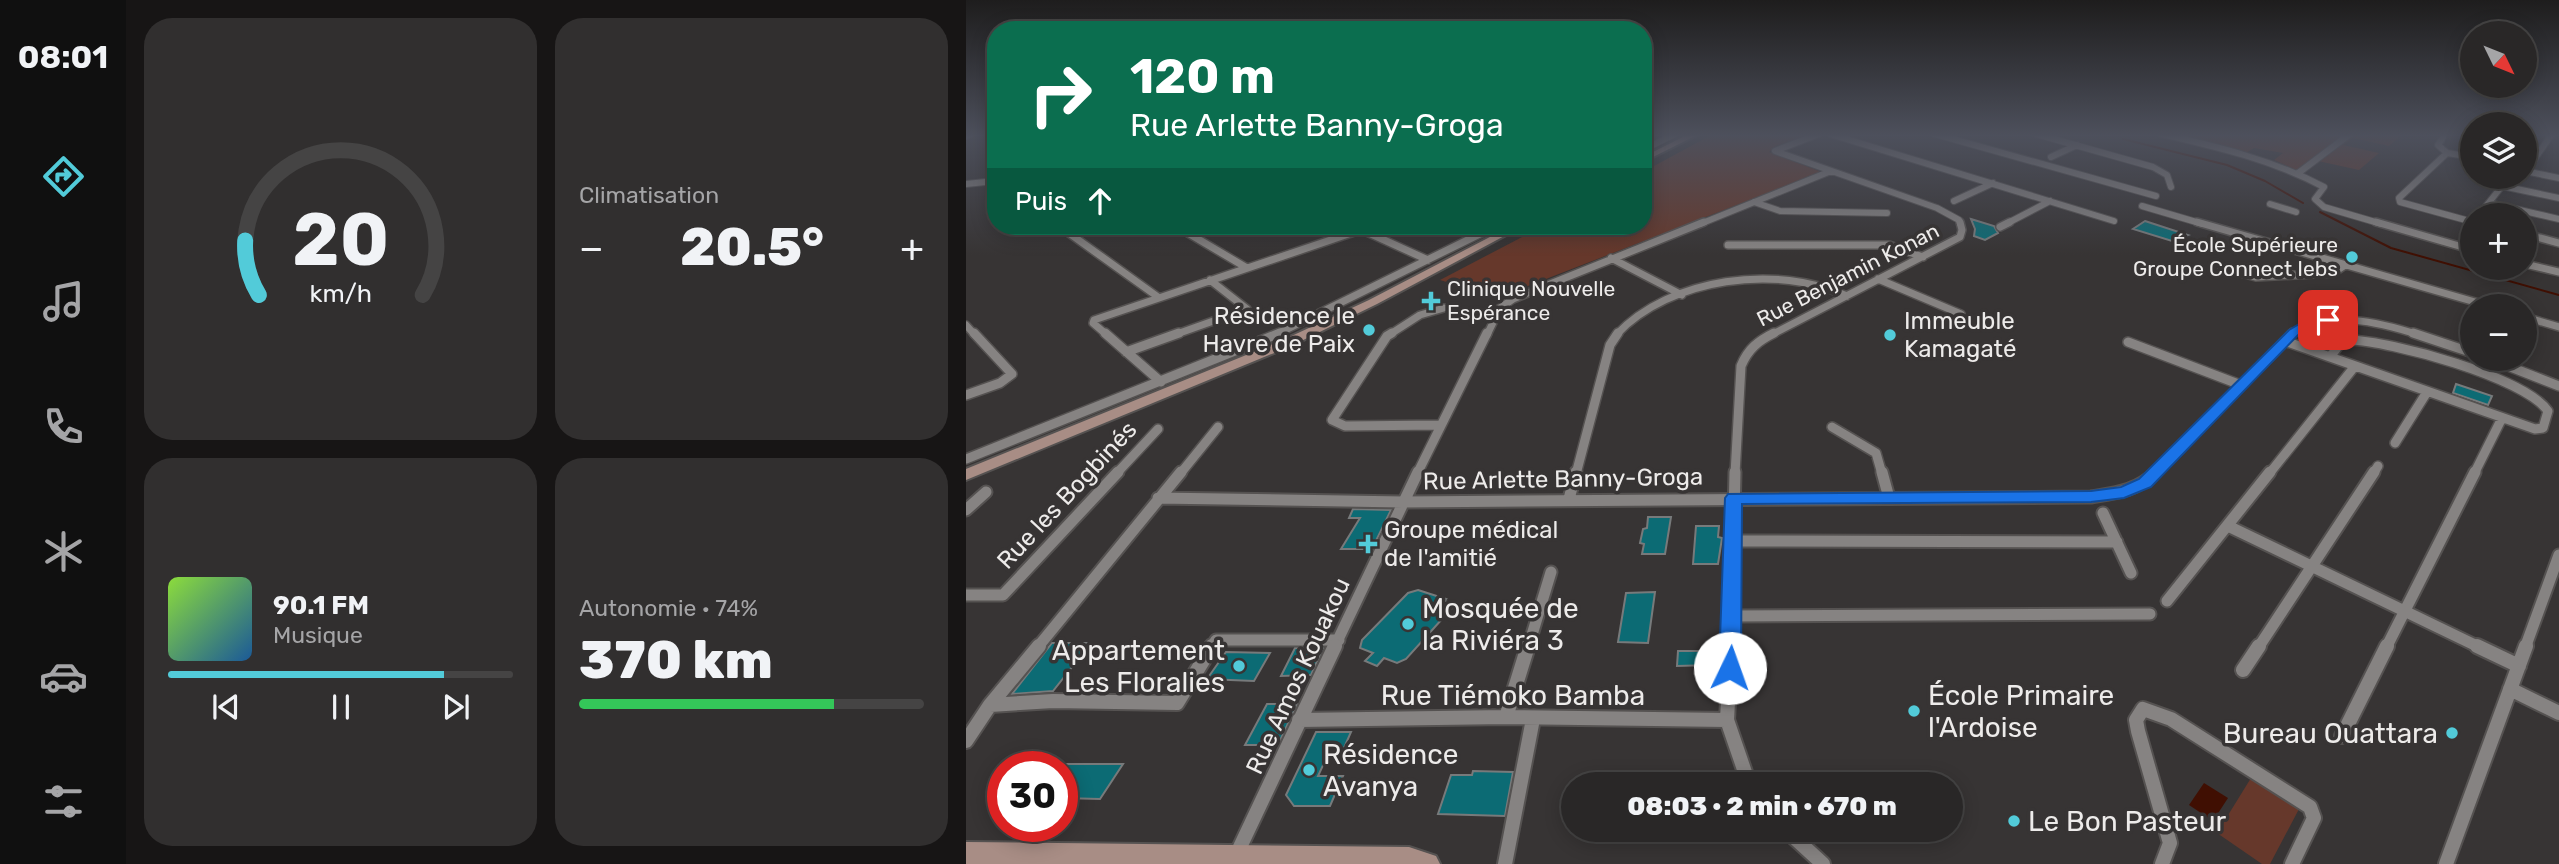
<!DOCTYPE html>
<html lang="fr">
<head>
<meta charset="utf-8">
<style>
	body { margin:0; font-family:Rubik,sans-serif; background:#312f2f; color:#f1f3f6; height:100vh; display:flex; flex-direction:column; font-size:26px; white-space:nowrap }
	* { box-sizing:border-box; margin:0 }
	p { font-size:23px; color:#a5a5a7 }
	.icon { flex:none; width:38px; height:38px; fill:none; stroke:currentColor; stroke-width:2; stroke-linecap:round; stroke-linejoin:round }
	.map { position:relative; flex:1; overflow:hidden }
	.side { display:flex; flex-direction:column; gap:18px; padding:18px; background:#171515; width:840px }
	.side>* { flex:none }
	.banner { position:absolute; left:21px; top:21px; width:665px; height:214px; border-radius:28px; box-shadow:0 4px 18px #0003,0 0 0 2px #454444; background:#0b6e4f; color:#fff; overflow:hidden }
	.needle { width:46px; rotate:133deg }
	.tools { position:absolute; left:1494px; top:21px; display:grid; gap:14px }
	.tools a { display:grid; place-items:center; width:77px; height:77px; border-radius:50%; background:#292727; box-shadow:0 4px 18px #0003,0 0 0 2px #454444; font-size:35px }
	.speed { position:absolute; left:21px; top:751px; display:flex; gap:14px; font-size:35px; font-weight:700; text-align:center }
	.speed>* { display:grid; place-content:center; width:91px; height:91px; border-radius:50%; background:#292727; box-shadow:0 4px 18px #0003,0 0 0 2px #454444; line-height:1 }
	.speed .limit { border:10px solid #d22; background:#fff; color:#111 }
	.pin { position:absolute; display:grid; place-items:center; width:60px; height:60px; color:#fff; margin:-30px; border-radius:14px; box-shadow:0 4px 10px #0006 }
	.me { position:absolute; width:77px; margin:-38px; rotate:3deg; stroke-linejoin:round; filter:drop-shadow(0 0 5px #0008) }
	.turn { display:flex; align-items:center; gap:24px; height:147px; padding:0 28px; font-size:32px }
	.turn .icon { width:91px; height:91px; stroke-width:2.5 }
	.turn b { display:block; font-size:49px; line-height:60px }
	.then { display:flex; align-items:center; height:66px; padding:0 28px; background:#0003; gap:14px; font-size:26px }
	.big { font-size:52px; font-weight:800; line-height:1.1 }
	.side .tile { flex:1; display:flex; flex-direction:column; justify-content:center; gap:10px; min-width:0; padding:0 24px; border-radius:28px; background:#312f2f }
	.side .dial { align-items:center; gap:0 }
	.dial svg { height:182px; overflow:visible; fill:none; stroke:#454444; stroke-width:7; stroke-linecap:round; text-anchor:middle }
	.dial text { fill:#f1f3f6; stroke:none }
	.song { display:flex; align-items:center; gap:21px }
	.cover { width:84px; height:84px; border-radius:10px; background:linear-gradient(135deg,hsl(90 70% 55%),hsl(210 70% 35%)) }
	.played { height:7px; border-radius:4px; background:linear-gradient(90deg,#52cbd9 80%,#454444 80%) }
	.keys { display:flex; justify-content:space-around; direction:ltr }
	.heat { display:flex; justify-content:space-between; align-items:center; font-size:38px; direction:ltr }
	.charge { height:10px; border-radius:5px; background:linear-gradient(90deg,#34c759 74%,#454444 0) }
	.side .tiles { flex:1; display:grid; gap:18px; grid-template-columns:repeat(2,1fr) }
	.trip { position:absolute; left:595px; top:772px; width:402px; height:70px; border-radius:35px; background:#292727; box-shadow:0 4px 18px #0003,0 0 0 2px #454444; font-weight:800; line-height:70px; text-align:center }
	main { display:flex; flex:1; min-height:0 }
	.tab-bar { display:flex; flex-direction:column; width:126px; justify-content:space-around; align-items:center; background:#101010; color:#a5a5a7 }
	.tab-bar .icon { width:49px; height:49px }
	.tab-bar .active { color:#52cbd9 }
	.tab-bar b { font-size:32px; color:#f1f3f6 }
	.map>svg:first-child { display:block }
	.green { fill:#66382b }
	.water { fill:#400f02 }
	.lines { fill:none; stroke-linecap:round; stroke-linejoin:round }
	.stream { stroke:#400f02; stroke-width:2 }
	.building { fill:#0c6b74; stroke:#777a7b; stroke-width:2 }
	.street-far4-casing { stroke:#555251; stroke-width:8 }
	.street-far3-casing { stroke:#555251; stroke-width:10 }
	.street-far2-casing { stroke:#555251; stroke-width:12 }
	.street-far1-casing { stroke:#555251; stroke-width:15 }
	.street-casing { stroke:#555251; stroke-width:18 }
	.secondary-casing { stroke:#555251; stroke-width:4 }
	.street-far4 { stroke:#868382; stroke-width:6 }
	.street-far3 { stroke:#868382; stroke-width:7 }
	.street-far2 { stroke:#868382; stroke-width:9 }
	.street-far1 { stroke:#868382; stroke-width:11 }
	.street { stroke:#868382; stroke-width:14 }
	.secondary { fill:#a88d85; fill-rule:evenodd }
	.route { fill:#1a73e8; stroke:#114b97; stroke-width:2 }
	.poi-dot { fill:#52cbd9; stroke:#373434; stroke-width:2.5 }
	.labels { text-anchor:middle; stroke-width:7; stroke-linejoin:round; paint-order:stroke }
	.far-poi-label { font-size:21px; fill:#edebea; stroke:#373434; text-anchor:end }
	.far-street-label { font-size:21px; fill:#edebea; stroke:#373434 }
	.poi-label { font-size:24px; fill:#edebea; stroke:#373434; text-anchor:start }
	.street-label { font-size:24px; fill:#edebea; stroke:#373434 }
	.near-poi-label { font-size:28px; fill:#edebea; stroke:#373434; text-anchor:start }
	.near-street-label { font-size:28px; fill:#edebea; stroke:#373434 }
</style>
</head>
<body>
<main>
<nav class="tab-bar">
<b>08:01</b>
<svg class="icon active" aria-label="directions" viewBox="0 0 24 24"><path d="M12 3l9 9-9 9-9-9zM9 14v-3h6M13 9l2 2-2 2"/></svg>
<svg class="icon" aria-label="music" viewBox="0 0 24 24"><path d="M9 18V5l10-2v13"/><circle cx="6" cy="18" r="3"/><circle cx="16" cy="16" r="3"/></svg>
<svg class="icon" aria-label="phone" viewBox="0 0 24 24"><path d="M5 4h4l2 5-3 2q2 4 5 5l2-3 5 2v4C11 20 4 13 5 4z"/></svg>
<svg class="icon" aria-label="climate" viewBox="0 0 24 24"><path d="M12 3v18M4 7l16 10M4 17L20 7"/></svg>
<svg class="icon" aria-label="car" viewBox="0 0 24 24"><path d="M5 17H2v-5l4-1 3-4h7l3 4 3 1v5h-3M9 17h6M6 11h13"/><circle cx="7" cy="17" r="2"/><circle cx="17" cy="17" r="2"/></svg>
<svg class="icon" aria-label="filters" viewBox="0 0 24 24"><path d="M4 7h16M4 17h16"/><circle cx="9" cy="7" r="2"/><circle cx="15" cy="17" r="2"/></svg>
</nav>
<section class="side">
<div class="tiles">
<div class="tile dial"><svg viewBox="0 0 100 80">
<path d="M14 69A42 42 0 1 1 86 69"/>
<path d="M14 69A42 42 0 0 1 8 45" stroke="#52cbd9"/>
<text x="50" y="56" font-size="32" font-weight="700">20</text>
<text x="50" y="72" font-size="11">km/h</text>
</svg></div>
<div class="tile"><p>Climatisation</p>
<div class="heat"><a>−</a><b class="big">20.5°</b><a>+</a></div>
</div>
<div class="tile">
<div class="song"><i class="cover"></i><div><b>90.1 FM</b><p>Musique</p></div></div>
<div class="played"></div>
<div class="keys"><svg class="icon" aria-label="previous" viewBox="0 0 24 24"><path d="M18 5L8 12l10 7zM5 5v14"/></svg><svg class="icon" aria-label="pause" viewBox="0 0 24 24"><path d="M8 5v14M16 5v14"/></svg><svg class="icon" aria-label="next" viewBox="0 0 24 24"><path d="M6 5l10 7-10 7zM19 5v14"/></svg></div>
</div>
<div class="tile"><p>Autonomie · 74%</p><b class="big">370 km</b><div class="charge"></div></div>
</div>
</section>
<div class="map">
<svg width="1593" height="864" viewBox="0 0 1593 864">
	<rect width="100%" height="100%" fill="#373434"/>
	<path class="green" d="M747,134H844L810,146L803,152L853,171V173L544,293L535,299L474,280L577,226H677V172Z
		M1204,134H1437L1423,146L1387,138L1377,145L1413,153L1393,170L1352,161L1337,173L1308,160L1317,153L1288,148L1280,153Z
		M1285,778L1333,809L1304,864H1296L1251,833Z"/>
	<path class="water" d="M1238,783L1262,798L1247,821L1223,805Z"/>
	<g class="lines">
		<path class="stream" d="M1157,139L1261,165L1299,181L1337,203
			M1354,212L1425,248L1593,295"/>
	</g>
	<path class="building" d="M1005,219L1028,226L1032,233L1019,240L1008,236L1009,229Z
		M1179,221L1222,235L1206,241L1167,229Z
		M1490,384L1526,396L1522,405L1487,393Z
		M387,509L425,510L406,549H375L394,518H383Z
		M682,517H705L699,554H676L678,544L674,543L677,529L681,528Z
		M730,526H753L752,537L756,538L752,564H727Z
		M452,590L480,599L478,601L486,603V608L440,659L431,663L418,658L411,666L399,661L407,653L394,648L396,640L442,593Z
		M689,592L682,643L652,642L660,593Z
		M86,643H125L87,691L46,694Z
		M329,648H357L345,675L315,676Z
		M712,651H745V665L711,666Z
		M260,652L304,653L288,681L241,679Z
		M301,704H331L312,745H279Z
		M350,732H385L378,748H365L352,776H377L364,806H328L320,795Z
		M96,764H157L134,799L96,798Z
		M507,771L547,772L539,816L472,814L485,775H506Z"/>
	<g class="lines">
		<g class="street-far4-casing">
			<path id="street-far4" d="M853,134L809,151L971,208L993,220L994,224
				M864,134L1148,221
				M969,134L1190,196
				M1070,134L1187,167L1201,175L1205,187
				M1196,134C1252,147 1307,160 1358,187L1349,199L1358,207L1416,224
				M1479,134L1472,145L1481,153
				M0,136L5,134
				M677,150L709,134
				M1085,157L1111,145
				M1507,157L1481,153L1433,198L1434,202L1507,222
				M1559,171L1593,178
				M1560,171L1586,134
				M1331,174L1384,134
				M0,184L29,181
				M988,201L1027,183
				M788,202L814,211L921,213
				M1523,203L1593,219
				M1304,204L1330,212
				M1176,206L1237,224
				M1513,215L1536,186L1593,198
				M734,224L865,171
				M1040,224L1084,201"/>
		</g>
		<g class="street-far3-casing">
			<path id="street-far3" d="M1231,222L1523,306
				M1410,222L1507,250
				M93,226L192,297
				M210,226L281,268
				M1034,227L1044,222
				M394,229L462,260
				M1559,234L1593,243
				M762,245H923L957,257
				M645,258L716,295
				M1559,264L1593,272
				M1256,268L1290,277L1367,273L1379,265
				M912,279L995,314
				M1559,317L1593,327
				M0,325L9,335
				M141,335L127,323L128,320L406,226
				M208,335L281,309L244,280
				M309,335L530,226
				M423,335L454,315L478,308
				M521,335L534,308L547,299L738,222
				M650,335C704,277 812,264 881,296
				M805,335L994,237L996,230L994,222
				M1325,335C1363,309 1413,322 1453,335"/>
		</g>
		<g class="street-far2-casing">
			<path id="street-far2" d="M139,333L195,382
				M426,333L421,336L366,420L379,426L474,425
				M1447,333L1507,353
				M1383,340C1425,341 1558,377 1582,411L1577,428L1569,429L1364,357L1374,344Z
				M1319,341L1364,357
				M1162,342L1275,385
				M160,352L213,333
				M1524,359L1593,386
				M0,395L34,383L46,374L8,333
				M866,427L910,453L916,474
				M1429,443L1461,392
				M0,459L314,333
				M150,474L192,429
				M214,474L252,427
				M451,474L521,333
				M610,474L644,345L652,333
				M769,474L775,366C782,349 792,341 808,333
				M1188,474L1327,333
				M1303,474L1389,366
				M1407,474L1412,466
				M1508,474L1536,418"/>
		</g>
		<g class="street-far1-casing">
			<path id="street-far1" d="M916,472L923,498
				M192,498L437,502L1125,497C1150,493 1171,491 1190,472
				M603,499L610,472
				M0,510L20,492
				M1137,513L1165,573
				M1262,526L1515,648
				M768,541L1151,542
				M0,595H37L152,472
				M1201,601L1304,472
				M767,616L1184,614
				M71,648L215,472
				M245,648L250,640H373
				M368,648L452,472
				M562,648L585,572
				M765,648L769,472
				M1292,648L1408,472
				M1420,648L1509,472
				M1559,648L1593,555"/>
		</g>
		<g class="street-casing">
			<path id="street" d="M765,646L761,720L783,784
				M1511,646L1553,666
				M1277,670L1293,646
				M1544,689L1593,713
				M24,705L87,701L211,703L246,646
				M540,717L562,646
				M333,720L540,717L761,720
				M1376,736L1421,646
				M0,741L24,705L73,646
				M820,830L857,864
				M266,864L369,646
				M539,864L567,719
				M1196,864L1204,843L1172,731L1170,720L1177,709L1205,719L1344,807L1348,818L1326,864
				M1480,864L1560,646"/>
		</g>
		<g class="secondary-casing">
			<path id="secondary" d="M723,134H733L677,162V157Z
				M545,226H557L411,304L325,346L0,480V469L317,340L403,300Z
				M0,842L443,847L470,856L474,864H0Z"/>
		</g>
		<use href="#street-far4" class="street-far4"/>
		<use href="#street-far3" class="street-far3"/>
		<use href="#street-far2" class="street-far2"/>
		<use href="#street-far1" class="street-far1"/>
		<use href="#street" class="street"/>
		<use href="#secondary" class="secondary"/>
	</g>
	<linearGradient id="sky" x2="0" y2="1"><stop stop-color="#1e1d1d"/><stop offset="0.53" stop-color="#4d505c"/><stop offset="1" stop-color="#4d505c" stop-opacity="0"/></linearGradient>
	<rect width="1593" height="255" fill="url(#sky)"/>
	<path class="route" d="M1362,316L1366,317V323L1349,326L1332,335L1185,487L1158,498L1125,502L776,504L775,668L772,674L764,676L757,674L753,668L759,498L762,494L1125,491L1155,487L1173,479L1323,330L1340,320Z"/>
	<g class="poi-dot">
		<circle cx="1386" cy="257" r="7"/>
		<path d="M461.5 290.5h7v7h7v7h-7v7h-7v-7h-7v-7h7z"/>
		<circle cx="403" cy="330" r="7"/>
		<circle cx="924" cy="335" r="7"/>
		<path d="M398.5 533.5h7v7h7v7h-7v7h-7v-7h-7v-7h7z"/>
		<circle cx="442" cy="624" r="7"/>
		<circle cx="273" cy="666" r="7"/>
		<circle cx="948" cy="711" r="7"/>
		<circle cx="1486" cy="733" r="7"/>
		<circle cx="343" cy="770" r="7"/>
		<circle cx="1048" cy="821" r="7"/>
	</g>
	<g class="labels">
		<g class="far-poi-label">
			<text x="1372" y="252">École Supérieure<tspan x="1372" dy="24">Groupe Connect Iebs</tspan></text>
			<text x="481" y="296" text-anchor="start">Clinique Nouvelle<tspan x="481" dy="24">Espérance</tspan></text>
		</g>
		<g class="far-street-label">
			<text transform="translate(882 275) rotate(-27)" y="7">Rue Benjamin Konan</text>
		</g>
		<g class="poi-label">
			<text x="389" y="324" text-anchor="end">Résidence le<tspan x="389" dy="28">Havre de Paix</tspan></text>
			<text x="938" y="329">Immeuble<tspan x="938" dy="28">Kamagaté</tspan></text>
			<text x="418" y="538">Groupe médical<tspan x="418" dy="28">de l'amitié</tspan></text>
		</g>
		<g class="street-label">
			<text transform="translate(597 479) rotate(-1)" y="8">Rue Arlette Banny-Groga</text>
			<text transform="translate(101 495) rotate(-47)" y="8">Rue les Bogbinés</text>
			<text transform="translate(332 676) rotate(-65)" y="8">Rue Amos Kouakou</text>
		</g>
		<g class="near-poi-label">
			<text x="456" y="618">Mosquée de<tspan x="456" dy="32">la Riviéra 3</tspan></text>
			<text x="259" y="660" text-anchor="end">Appartement<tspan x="259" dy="32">Les Floralies</tspan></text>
			<text x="962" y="705">École Primaire<tspan x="962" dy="32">l'Ardoise</tspan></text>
			<text x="1472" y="743" text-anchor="end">Bureau Ouattara</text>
			<text x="357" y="764">Résidence<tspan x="357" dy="32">Avanya</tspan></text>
			<text x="1062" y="831">Le Bon Pasteur</text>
		</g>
		<g class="near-street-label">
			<text x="547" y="705">Rue Tiémoko Bamba</text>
		</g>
	</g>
</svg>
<div class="tools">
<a><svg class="needle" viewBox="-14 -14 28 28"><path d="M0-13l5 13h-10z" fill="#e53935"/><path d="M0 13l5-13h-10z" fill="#a5a5a7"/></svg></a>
<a><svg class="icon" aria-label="layers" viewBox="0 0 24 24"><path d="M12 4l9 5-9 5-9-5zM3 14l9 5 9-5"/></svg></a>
<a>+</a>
<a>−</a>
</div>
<div class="speed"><div class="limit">30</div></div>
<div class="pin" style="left:1362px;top:320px;background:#d93025"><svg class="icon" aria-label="arrive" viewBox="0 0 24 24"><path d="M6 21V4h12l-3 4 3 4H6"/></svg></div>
<svg class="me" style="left:764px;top:668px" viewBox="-20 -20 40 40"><circle r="19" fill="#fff"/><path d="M0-13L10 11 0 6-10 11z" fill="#1a73e8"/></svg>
<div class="trip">08:03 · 2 min · 670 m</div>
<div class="banner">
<div class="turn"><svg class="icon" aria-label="right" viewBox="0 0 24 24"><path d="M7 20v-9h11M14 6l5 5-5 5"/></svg><div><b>120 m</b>Rue Arlette Banny-Groga</div></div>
<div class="then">Puis<svg class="icon" aria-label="ahead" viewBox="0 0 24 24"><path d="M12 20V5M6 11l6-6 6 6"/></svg></div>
</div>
</div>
</main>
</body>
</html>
